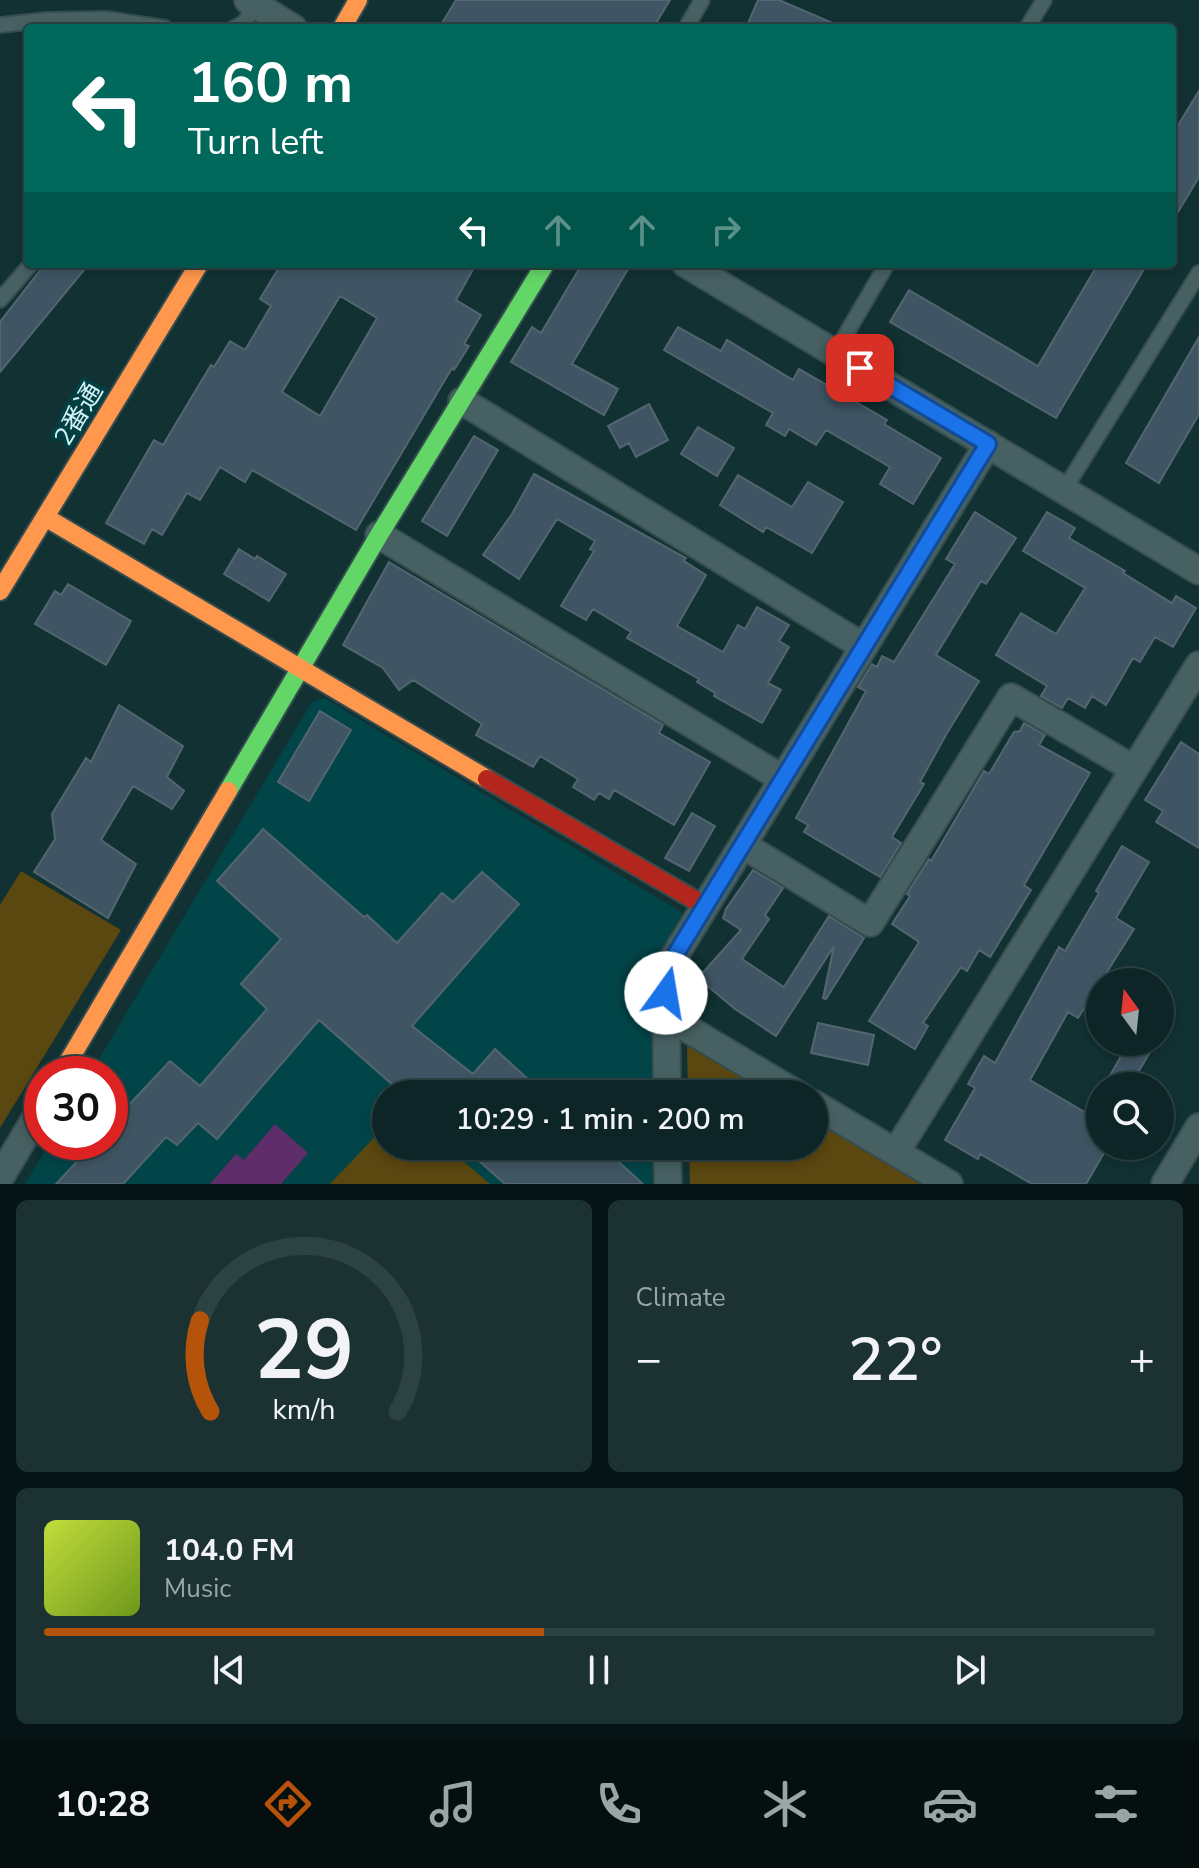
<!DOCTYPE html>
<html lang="en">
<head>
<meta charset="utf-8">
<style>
	body { margin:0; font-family:"Nunito Sans","Noto Sans JP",sans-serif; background:#1b3132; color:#f1f3f6; height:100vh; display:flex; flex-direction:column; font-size:30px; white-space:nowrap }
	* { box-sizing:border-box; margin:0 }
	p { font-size:26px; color:#9aa5a7 }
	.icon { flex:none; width:44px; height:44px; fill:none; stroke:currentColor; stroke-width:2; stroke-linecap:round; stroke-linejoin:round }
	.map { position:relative; height:1184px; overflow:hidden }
	.drawer { display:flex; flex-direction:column; gap:16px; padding:16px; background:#071415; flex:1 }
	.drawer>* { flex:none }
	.top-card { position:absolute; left:24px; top:24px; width:1152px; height:244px; border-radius:8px; box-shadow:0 4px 12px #0003,0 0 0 2px #2d4243; background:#00695c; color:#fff; overflow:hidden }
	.needle { width:52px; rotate:345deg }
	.buttons { position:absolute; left:1086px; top:968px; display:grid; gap:16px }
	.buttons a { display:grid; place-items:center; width:88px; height:88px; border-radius:50%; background:#0d2526; box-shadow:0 4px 12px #0003,0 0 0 2px #2d4243; font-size:40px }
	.speed { position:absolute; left:24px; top:1056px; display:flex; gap:16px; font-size:40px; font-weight:700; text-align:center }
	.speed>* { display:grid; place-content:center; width:104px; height:104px; border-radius:50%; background:#0d2526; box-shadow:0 4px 12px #0003,0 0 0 2px #2d4243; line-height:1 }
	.speed .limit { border:12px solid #d22; background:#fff; color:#111 }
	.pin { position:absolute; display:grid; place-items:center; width:68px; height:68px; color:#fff; margin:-34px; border-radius:16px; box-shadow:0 4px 12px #0006 }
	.me { position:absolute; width:88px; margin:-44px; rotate:13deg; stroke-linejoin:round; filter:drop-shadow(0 0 6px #0008) }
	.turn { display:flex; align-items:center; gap:28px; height:168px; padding:0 32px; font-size:36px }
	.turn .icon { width:104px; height:104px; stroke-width:2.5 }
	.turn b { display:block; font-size:56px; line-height:68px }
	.lanes { display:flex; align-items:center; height:76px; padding:0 32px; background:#0003; justify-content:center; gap:40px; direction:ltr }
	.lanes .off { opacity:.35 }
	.big { font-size:60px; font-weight:600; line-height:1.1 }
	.drawer .card { flex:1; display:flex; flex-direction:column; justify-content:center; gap:12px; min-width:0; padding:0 28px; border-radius:12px; background:#1b3132 }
	.drawer .dial { align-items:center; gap:0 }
	.dial svg { height:208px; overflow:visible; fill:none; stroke:#2d4243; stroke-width:7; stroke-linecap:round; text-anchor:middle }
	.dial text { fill:#f1f3f6; stroke:none }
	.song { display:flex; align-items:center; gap:24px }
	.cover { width:96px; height:96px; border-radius:12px; background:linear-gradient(135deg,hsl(70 70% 55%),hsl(80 70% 35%)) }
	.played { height:8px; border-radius:4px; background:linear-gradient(90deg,#b45309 45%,#2d4243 45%) }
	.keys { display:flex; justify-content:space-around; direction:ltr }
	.heat { display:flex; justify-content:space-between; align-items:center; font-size:44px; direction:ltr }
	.drawer .tiles { flex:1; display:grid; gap:16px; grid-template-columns:1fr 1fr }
	.card:last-child { grid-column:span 2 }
	.trip { position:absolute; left:372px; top:1080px; width:456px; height:80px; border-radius:40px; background:#0d2526; box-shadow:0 4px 12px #0003,0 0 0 2px #2d4243; font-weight:600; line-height:80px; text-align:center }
	.menu { display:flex; height:128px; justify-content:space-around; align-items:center; background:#050f0f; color:#9aa5a7 }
	.menu .icon { width:56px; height:56px }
	.menu .selected { color:#b45309 }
	.menu b { font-size:36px; color:#f1f3f6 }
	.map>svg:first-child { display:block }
	.built { fill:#024549 }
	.green { fill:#5b4710 }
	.water { fill:#5f2d6a }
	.building { fill:#405564; stroke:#53666f; stroke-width:2; fill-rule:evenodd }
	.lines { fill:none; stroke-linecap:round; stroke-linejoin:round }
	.lane-casing { stroke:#354d4f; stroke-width:18 }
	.street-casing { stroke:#354d4f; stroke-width:30 }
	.fast-casing { stroke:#354d4f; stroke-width:22 }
	.slow-casing { stroke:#354d4f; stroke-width:22 }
	.jam-casing { stroke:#354d4f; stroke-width:22 }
	.lane { stroke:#476062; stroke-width:14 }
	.street { stroke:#476062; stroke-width:26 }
	.fast { stroke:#63d668; stroke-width:18 }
	.slow { stroke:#ff974d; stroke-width:18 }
	.jam { stroke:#b3261e; stroke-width:18 }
	.route-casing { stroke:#114b97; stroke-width:20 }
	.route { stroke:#1a73e8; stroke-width:14 }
	.labels { text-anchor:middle; stroke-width:8; stroke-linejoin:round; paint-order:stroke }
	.street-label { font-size:26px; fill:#d2f3f6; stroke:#023e42 }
</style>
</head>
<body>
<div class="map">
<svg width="1199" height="1184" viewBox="0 0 1199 1184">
	<rect width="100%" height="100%" fill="#113133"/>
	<path class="built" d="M324,698L683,913L651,967L652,1094H386V1146H652V1184H25L50,1142H110V1074H90L312,702Z"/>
	<path class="green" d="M21,871L121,930L0,1128V905Z
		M687,1046L771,1094H688Z
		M814,1119L927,1184H690L689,1146H814Z
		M386,1125V1146H446L490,1184H330Z"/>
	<path class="water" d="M275,1124L308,1153L281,1184H210L236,1154L244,1160Z"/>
	<path class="building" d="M456,0H670L653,28H439Z
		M758,0H779L844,28H746Z
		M1199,91V177L1172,222V135Z
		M45,264H89L0,372V322Z
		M281,264H476L456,300L481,315L464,344L469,346L454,370L452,368L356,530L252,470L245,482L220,467L200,500L187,493L162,535L152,529L144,544L106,523L154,440L163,445L211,365L214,367L230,341L245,350L271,306L260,299ZM340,296L377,318L320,416L282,392Z
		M582,264H631L572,364L618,389L604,415L511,362L532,327L541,333Z
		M1098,264H1147L1056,418L890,322L909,290L1038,366Z
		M678,327L721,351L727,340L793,380L799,369L887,420L884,424L941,458L913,504L880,484L890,467L826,430L816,445L789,429L785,436L766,425L773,413L664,350Z
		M1199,337V414L1159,483L1126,463Z
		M649,404L668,440L636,457L629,443L620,448L608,426Z
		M698,427L734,448L717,476L681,454Z
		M474,436L498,450L447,536L422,521Z
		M534,474L686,558L684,561L706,575L677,626L723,652L738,625L745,629L757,607L789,625L779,641L789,647L768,683L781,690L762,723L714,696L715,693L697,682L699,679L627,638L631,632L593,609L586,620L561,606L594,551L590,549L595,541L557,519L519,579L483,555L512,514Z
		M738,475L792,507L808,482L843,502L812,553L766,527L763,532L720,505Z
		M975,512L1016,538L986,584L981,581L936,655L979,681L947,733L920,782L924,784L892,837L901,843L880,877L804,832L808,825L796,818L866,691L858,687L872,664L877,667L882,656L894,662L955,564L946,559Z
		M1047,512L1075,528L1069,538L1125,571L1123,573L1172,603L1176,596L1196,608L1173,647L1155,637L1140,662L1133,658L1106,705L1092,696L1085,708L1068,698L1062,708L1041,696L1047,686L996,655L1021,613L1056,634L1085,588L1023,551Z
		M239,549L255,559L257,556L286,574L269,601L224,574Z
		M389,562L663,725L659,733L710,762L674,825L614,790L609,799L599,793L594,800L573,787L578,779L540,756L533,767L476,735L482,724L413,680L399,690L383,668L343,645Z
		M68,584L131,621L106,665L35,624L55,591L61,595Z
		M119,705L183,746L167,777L184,791L172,809L133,786L101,840L136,864L108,918L34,872L55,839L52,814L86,758L91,762Z
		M320,711L351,730L309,801L278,782Z
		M1024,723L1045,735L1039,745L1090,773L1024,885L1031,890L990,957L979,950L967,971L961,967L923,1023L928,1026L915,1049L869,1021L919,942L892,924L910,896L907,894L929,859L931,861L984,771L989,774L1014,732L1020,731Z
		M1181,742L1199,754V848L1156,822L1163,811L1145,800Z
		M692,813L715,826L689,871L665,858Z
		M263,829L364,917L367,915L397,943L442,893L453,902L482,872L519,904L412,1026L473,1074L495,1049L544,1094H403L319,1020L217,1139L198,1123L177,1145L166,1137L123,1184H56L95,1142H110V1125L170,1061L200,1086L267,1009L241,984L281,939L217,881Z
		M1122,846L1149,862L1116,918L1134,929L1078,1018L1068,1012L1030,1080L1100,1121V1146H1108L1086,1184H1032L980,1154L978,1159L945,1140L975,1088L968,1084L984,1056L995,1063L1059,947L1065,951L1099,893L1096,891Z
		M753,870L783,888L765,915L769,919L742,959L784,987L829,916L864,938L826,999L823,998L834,946L776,1036L735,1009L698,978L741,930L723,918L726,909Z
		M818,1023L874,1035L868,1065L811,1053Z
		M1129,1042H1156L1130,1086H1104Z
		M462,1146H601L643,1184H505Z"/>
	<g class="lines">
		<g class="lane-casing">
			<path id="lane" d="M0,25L47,20L106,19L165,28
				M234,28L244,23L256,5
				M686,28L702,0
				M1027,28L1044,0
				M0,300L31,264
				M835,353L887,264
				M1064,490L1199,273"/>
		</g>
		<g class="street-casing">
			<path id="street" d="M248,0L293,28
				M686,264L1199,571
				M462,401L864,647
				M379,535L783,779
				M743,845L870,923L1011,697L1134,769
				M666,1016L797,1094
				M667,1094L666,970L988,444
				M814,1104L949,1184
				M667,1146L668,1184
				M896,1152L1199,665
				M0,1178L42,1107
				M1165,1184L1199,1127"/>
		</g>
		<g class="fast-casing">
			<path id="fast" d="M228,791L379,535L545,264"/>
		</g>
		<g class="slow-casing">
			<path id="slow" d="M342,28L358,0
				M45,517L487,779
				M0,591L199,264
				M61,1074L228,791"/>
		</g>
		<g class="jam-casing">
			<path id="jam" d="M487,779L705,906"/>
		</g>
		<use href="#lane" class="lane"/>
		<use href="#street" class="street"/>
		<use href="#fast" class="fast"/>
		<use href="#slow" class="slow"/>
		<use href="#jam" class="jam"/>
	</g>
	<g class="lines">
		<g class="route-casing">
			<path id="route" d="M666,993V970L988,444L860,368"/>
		</g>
		<use href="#route" class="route"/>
	</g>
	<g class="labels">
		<g class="street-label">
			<text transform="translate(78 414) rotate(-59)" y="9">2番通</text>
		</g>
	</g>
</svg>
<div class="buttons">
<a><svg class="needle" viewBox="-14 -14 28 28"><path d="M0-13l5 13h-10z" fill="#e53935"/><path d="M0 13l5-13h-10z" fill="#9aa5a7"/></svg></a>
<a><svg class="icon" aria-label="search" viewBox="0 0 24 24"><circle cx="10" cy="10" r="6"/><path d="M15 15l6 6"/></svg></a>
</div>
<div class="speed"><div class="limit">30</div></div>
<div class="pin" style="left:860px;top:368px;background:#d93025"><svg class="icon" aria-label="arrive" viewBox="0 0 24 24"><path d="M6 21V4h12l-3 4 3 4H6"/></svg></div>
<svg class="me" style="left:666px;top:993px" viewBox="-20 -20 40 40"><circle r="19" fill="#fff"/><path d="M0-13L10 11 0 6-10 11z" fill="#1a73e8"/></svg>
<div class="trip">10:29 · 1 min · 200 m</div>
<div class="top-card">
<div class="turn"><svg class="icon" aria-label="left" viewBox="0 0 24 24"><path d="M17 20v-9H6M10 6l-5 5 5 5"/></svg><div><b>160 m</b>Turn left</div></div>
<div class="lanes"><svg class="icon" aria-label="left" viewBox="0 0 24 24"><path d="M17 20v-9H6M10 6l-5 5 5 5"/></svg><svg class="icon off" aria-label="ahead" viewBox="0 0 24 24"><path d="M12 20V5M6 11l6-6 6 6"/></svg><svg class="icon off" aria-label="ahead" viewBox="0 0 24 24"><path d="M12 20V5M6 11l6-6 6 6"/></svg><svg class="icon off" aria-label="right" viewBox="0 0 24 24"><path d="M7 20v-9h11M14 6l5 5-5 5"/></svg></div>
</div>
</div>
<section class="drawer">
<div class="tiles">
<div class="card dial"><svg viewBox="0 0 100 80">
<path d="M14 69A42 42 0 1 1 86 69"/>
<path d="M14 69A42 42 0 0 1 10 34" stroke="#b45309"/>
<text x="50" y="56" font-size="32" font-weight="700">29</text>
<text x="50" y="72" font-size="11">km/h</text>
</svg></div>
<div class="card"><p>Climate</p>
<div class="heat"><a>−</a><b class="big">22°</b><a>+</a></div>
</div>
<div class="card">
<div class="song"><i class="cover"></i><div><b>104.0 FM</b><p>Music</p></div></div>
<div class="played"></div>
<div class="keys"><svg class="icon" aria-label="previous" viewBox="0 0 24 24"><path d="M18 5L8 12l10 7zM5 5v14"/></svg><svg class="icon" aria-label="pause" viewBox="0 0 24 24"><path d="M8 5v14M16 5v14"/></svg><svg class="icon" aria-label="next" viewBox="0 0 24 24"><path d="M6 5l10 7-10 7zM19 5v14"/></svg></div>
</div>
</div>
</section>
<nav class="menu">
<b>10:28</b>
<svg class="icon selected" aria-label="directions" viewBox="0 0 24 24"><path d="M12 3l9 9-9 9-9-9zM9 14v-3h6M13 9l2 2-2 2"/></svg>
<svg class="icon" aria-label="music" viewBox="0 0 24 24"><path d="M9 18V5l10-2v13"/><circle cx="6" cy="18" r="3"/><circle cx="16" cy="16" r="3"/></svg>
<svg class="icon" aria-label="phone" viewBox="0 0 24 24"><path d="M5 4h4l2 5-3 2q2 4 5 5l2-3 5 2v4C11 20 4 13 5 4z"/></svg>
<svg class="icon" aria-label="climate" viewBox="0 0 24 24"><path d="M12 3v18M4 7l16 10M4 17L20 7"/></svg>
<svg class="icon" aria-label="car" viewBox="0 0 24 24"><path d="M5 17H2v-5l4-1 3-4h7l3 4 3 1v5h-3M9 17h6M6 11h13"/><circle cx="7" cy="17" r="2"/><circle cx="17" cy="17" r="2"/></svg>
<svg class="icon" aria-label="filters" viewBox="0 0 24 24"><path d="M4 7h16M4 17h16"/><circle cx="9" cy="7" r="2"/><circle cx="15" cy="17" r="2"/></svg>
</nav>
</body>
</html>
